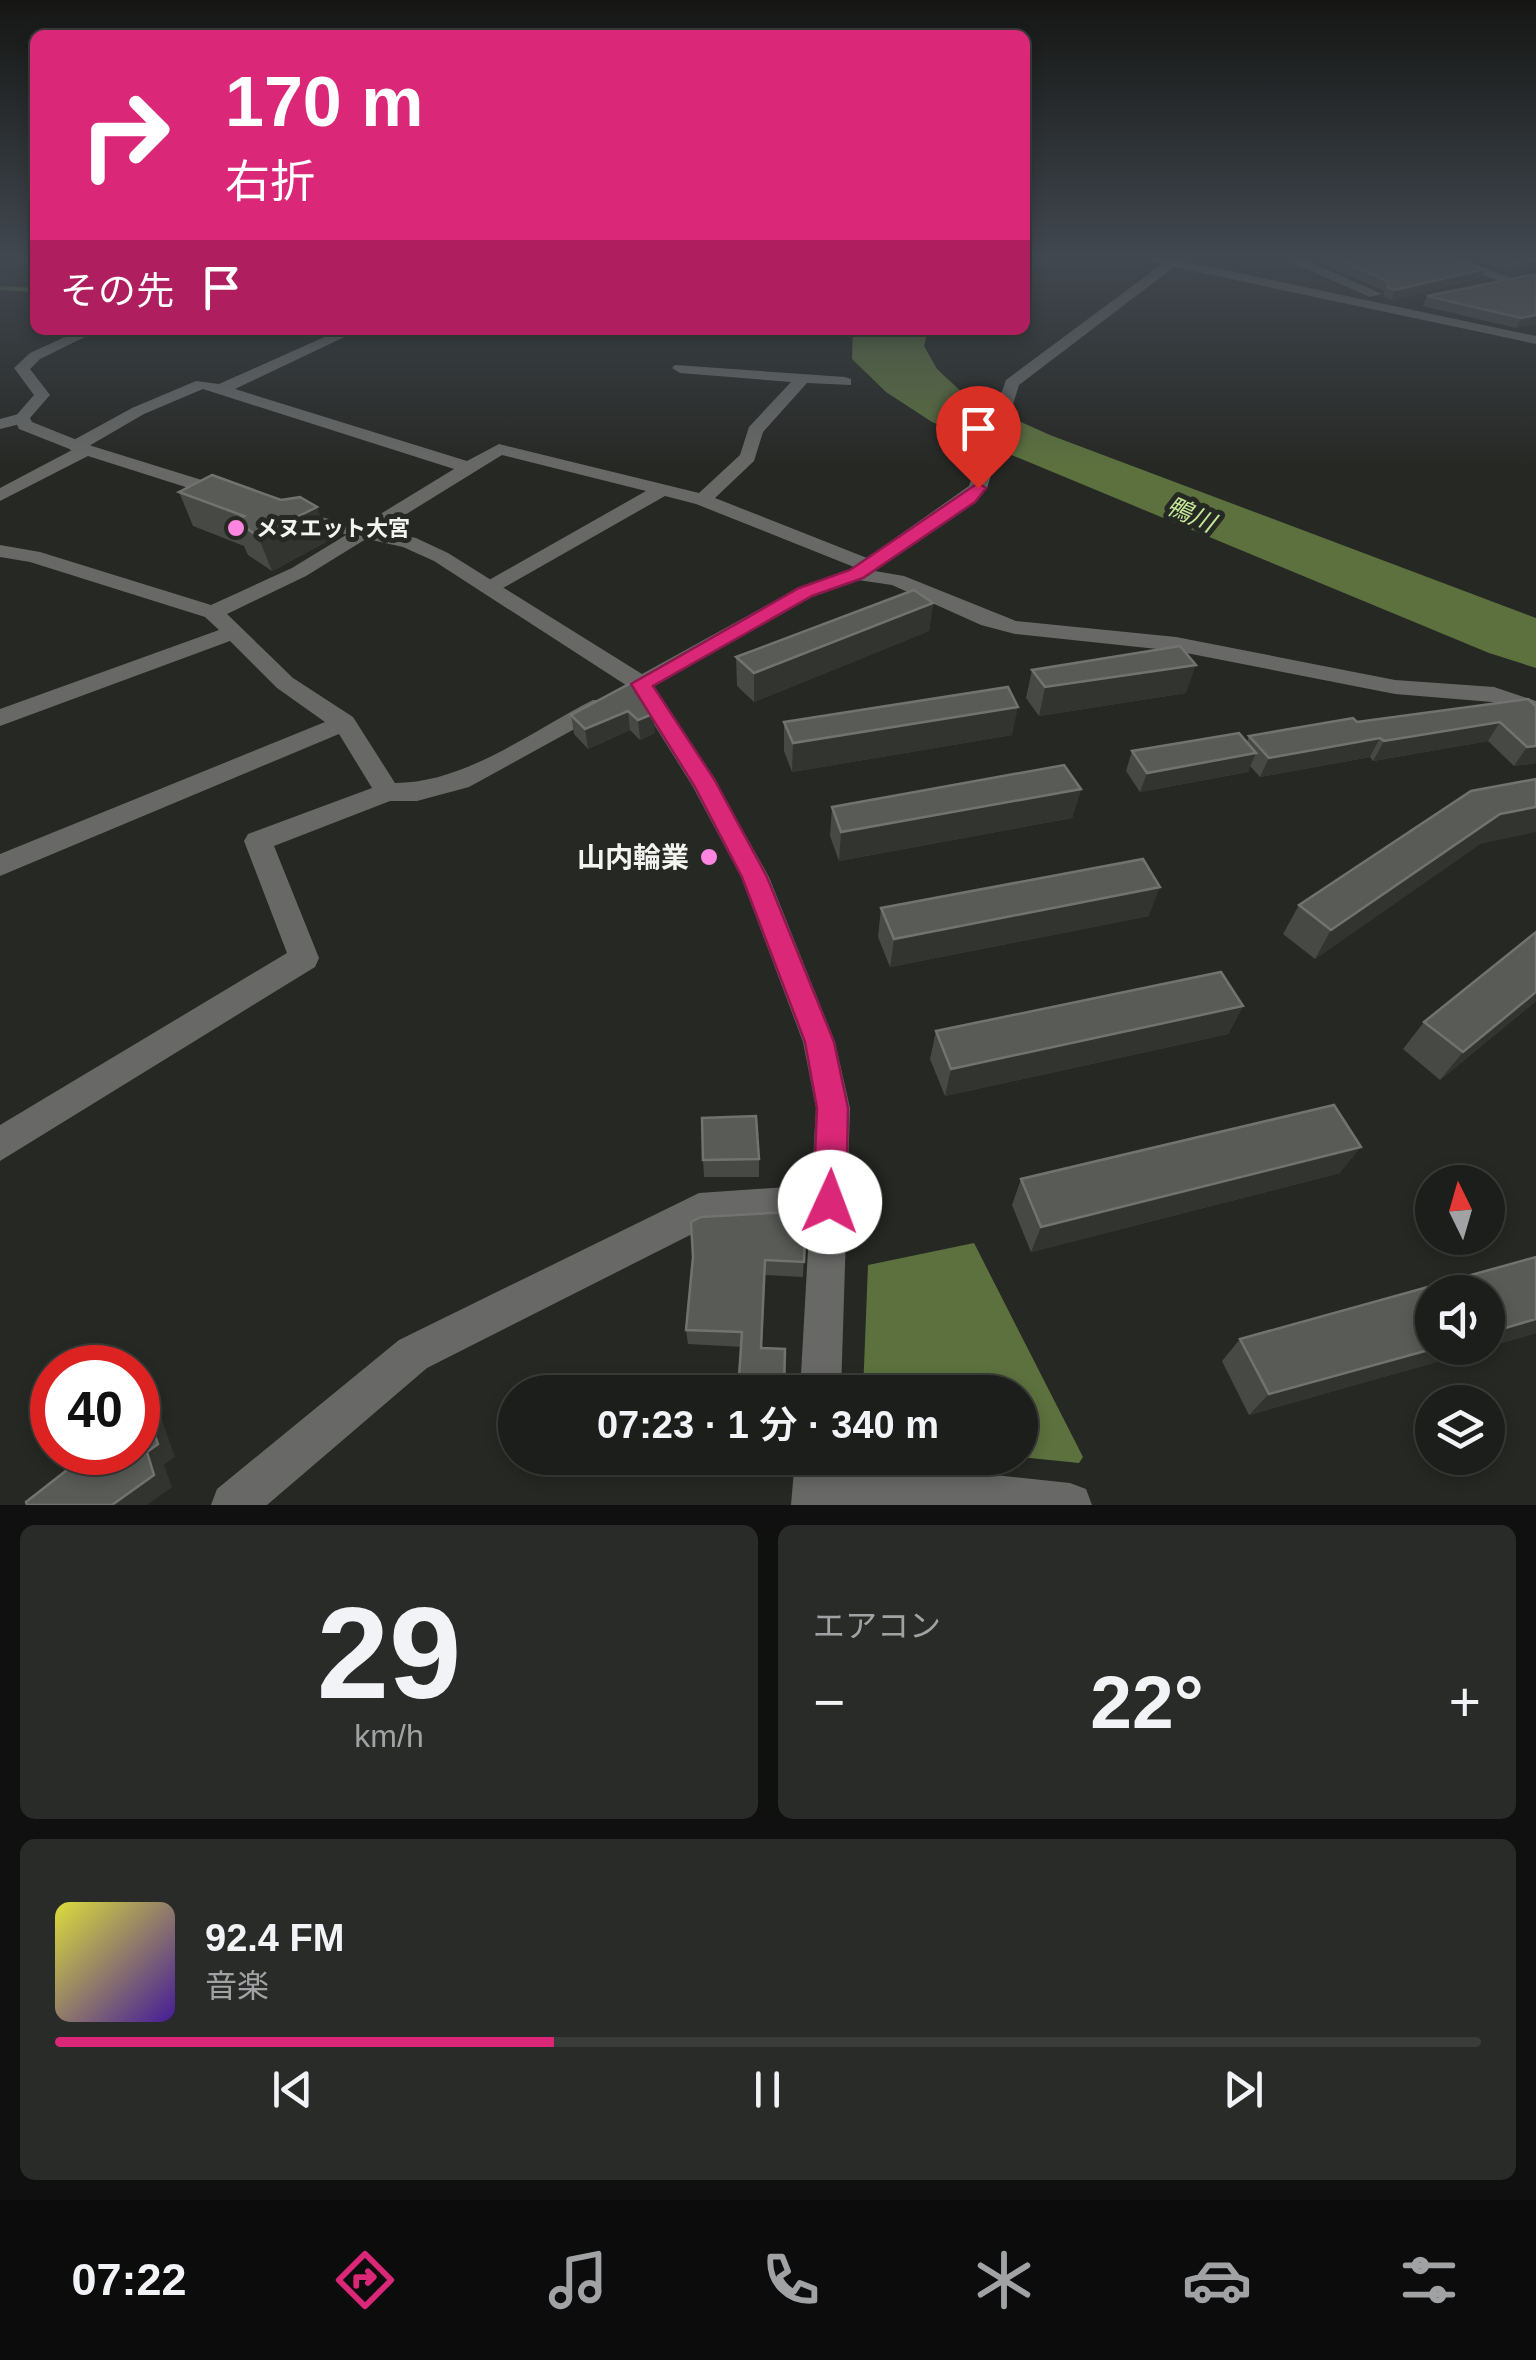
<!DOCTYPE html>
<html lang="ja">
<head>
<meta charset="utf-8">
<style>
	body { margin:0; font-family:Arial,"Noto Sans JP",sans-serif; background:#292b28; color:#f1f3f6; height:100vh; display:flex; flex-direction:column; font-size:38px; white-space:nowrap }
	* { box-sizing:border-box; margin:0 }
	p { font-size:32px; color:#a0a2a3 }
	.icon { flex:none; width:55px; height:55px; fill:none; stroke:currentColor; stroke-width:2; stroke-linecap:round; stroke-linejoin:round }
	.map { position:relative; height:1505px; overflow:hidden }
	.drawer { display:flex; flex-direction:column; gap:20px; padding:20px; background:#0f100f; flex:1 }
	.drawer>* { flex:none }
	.top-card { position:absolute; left:30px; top:30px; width:1000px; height:305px; border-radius:15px; box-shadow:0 5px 15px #0003,0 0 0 2px #3a3c3a; background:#db2777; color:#fff; overflow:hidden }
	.needle { width:65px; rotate:355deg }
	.fabs { position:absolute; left:1415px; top:1165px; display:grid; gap:20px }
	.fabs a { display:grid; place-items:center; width:90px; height:90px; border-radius:50%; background:#1c1e1b; box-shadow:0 5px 15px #0003,0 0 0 2px #3a3c3a; font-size:50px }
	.speed { position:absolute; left:30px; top:1345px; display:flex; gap:20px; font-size:50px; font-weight:700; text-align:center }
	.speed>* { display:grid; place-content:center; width:130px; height:130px; border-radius:50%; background:#1c1e1b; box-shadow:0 5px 15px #0003,0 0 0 2px #3a3c3a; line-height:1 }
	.speed .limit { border:15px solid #d22; background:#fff; color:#111 }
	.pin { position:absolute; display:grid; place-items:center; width:85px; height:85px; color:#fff; margin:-102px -42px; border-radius:50% 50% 50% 0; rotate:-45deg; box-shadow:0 0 10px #0007 }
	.pin .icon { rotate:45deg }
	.me { position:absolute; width:110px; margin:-55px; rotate:2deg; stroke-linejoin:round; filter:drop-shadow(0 0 8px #0008) }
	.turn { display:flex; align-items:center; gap:35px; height:210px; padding:0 30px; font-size:45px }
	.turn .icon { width:130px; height:130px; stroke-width:2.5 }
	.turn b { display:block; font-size:70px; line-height:85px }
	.then { display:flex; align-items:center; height:95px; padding:0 30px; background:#0003; gap:20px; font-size:38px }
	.big { font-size:75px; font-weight:600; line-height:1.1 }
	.drawer .tile { flex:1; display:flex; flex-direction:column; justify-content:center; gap:15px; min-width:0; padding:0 35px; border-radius:15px; background:#292b28 }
	.drawer .dial { align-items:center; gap:0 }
	.dial b { font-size:130px; line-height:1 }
	.song { display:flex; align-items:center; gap:30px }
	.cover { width:120px; height:120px; border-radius:15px; background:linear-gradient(135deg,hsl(60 70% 55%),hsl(260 70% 35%)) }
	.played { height:10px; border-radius:5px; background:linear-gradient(90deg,#db2777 35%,#3a3c3a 35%) }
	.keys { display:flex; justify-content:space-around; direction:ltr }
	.heat { display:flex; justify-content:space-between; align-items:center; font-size:55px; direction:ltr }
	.drawer .tiles { flex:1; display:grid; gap:20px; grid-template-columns:1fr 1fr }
	.tile:last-child { grid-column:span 2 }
	.trip { position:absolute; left:498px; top:1375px; width:540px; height:100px; border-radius:50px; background:#1c1e1b; box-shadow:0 5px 15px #0003,0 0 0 2px #3a3c3a; font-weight:600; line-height:100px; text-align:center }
	.tab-bar { display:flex; height:160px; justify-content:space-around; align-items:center; background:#0b0c0b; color:#a0a2a3 }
	.tab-bar .icon { width:70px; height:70px }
	.tab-bar .selected { color:#db2777 }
	.tab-bar b { font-size:45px; color:#f1f3f6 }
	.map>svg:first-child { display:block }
	.water { fill:#5c713e }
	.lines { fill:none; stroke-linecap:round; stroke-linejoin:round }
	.stream { stroke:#5c713e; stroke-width:4 }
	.minor { fill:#686967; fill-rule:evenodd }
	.tertiary { fill:#686967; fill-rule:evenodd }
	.wall { fill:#474945 }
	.shaded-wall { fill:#323430 }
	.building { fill:#595b57; stroke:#727370; stroke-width:2.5 }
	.route { fill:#db2777; stroke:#8e194d; stroke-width:2.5 }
	.poi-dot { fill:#fe85e0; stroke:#262824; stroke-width:4 }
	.labels { text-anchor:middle; stroke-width:10; stroke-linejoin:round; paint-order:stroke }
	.far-poi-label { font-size:22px; font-weight:bold; fill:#f3f4f1; stroke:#262824; text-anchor:start }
	.far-water-label { font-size:25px; font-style:italic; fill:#c4e697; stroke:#262824 }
	.poi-label { font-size:28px; font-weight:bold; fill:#f3f4f1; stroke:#262824; text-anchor:end }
</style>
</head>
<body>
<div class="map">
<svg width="1536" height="1505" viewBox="0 0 1536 1505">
	<rect width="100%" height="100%" fill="#262824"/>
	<path class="water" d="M853,330H928L924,346L937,369L968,398L1050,435L1536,618V668L1489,653L932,422L886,392L852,359Z
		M974,1243L1083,1457L1079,1463L1020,1457V1392H863L868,1265Z"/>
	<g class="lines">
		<path class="stream" d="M0,288L35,290"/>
		<path class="minor" d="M1141,257H1185L1182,261L1536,336V344L1174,267L1019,385L987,488L976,502L857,580L847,574L854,567L696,504L665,496L496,592H482L479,588L482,584L646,491L502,455L306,576L227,614L293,678L353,717L395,783C465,783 532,731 593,700H609L613,705L609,710L469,787L417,801H390L274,846L319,958L315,967L0,1161V1125L287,953L244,841L248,834L372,788L339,734L0,876V854L325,722L277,688L230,641L0,726V709L219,630L205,617L30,562L0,557V545L40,552L211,605L292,568L454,469L203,389L144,414L82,450H70V442L132,408L196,381L219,384L340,330H359L235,389L467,461L499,444L699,493L740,455L749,427L791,382L680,373L672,368L675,365L845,377L851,379V385L807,383L763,432L754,461L715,498L867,558L969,486L1006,380L1162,264Z
			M1280,257H1298L1382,294L1370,297Z
			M1430,257H1450L1517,280L1505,283Z
			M22,413L30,418L28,422L0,429V419Z
			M829,1184L842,1189L847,1202L842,1215L829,1220L702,1229L427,1368L267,1505H211L217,1489L399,1340L699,1193Z"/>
		<path class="tertiary" d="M80,330H99L40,359L30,369L50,395L30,418L32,422L92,446L234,490V498H220L88,456L0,501V488L72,450L19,429L14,418L34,395L14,368L30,353Z
			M293,511L416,538L448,553L642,674L798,588L857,568L904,576L1016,621L1176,637L1395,680L1494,687L1536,701V717L1492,702L1395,694L1176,651L1015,634L981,625L892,585L858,580L812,596L654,686L714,779L769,877L835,1042L850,1108L841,1392H800L816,1108L803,1042L741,877L693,787L632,689L434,561L403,547L286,521L283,517Z
			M795,1458H837L1070,1483L1086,1489L1092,1505H791Z"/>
	</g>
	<path class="wall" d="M0,257H35V261L24,265L0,259Z
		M1188,257H1212L1206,262Z
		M1308,257H1451L1481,278L1392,300L1384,297V291Z
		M1464,257H1536L1511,272Z
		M1536,274V324L1516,328L1423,306L1427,296Z
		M179,492L281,500L317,507L328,541L272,571L248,555L244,546L193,526Z
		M933,603L929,631L754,702L737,686L736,657Z
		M1032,670L1186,693L1039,716L1026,698Z
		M633,682L655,733L640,740L630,730L588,749L574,734L571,715Z
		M1528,699L1536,763L1514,766L1488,741L1373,761L1370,757L1260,777L1250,766L1248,772L1140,792L1126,771L1132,751L1247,742L1249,736Z
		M784,722L1012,735L792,772L784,751Z
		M1081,789L1072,818L839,861L830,836L832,807Z
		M1480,844L1315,959L1283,934L1299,905Z
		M881,908L1149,916L890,967L878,937Z
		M1536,932V1001L1440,1080L1403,1049L1424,1022Z
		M1243,1006L1228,1034L945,1096L930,1059L936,1031Z
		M759,1159V1177H704L703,1160Z
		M1340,1173L1031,1252L1012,1205L1021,1179Z
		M806,1211L803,1277L765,1275L762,1348L688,1344L686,1330Z
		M1536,1257V1333L1488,1347V1292L1432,1348H1486L1249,1415L1222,1361L1240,1339Z"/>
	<path class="shaded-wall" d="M20,257H35V261L24,265Z
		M1536,260V268L1511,272L1516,263Z
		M1485,269L1481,278L1392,300L1395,290Z
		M1536,315V324L1516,328L1521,318Z
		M317,507L328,541L272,571L258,536Z
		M933,603L929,631L754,702V673Z
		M1196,665L1186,693L1039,716L1045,687Z
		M1018,707L1012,735L792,772L793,743Z
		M628,711L630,730L588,749L585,729Z
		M653,714L655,733L640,740L638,720Z
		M1500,722L1488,741L1373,761L1384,741Z
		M1380,738L1370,757L1260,777L1269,758Z
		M1536,746V763L1514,766L1527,747Z
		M1256,753L1248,772L1140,792L1147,773Z
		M1081,789L1072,818L839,861L841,832Z
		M1536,807V832L1480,844L1315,959L1331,930L1500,814Z
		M1160,887L1149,916L890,967L894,939Z
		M1536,992V1001L1440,1080L1463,1052Z
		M1243,1006L1228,1034L945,1096L951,1069Z
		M1361,1147L1340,1173L1031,1252L1041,1227Z
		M1536,1319V1333L1488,1347V1333Z
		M1436,1348H1486L1249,1415L1269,1394Z
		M144,1406L162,1420L175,1457L164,1465L172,1487L147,1505H112L147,1452Z"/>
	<path class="building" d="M1333,257H1451L1485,269L1395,290L1388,287L1387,281Z
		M1498,257H1536V260L1516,263Z
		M1536,274V315L1521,318L1427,296Z
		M212,475L281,500L300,497L317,507L258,536L234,520L244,516L179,492Z
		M914,590L933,603L754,673L736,657Z
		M1180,646L1196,665L1045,687L1032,670Z
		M633,682L653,714L638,720L628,711L585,729L571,715Z
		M1008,687L1018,707L793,743L784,722Z
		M1528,699L1536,706V746L1527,747L1500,722L1384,741L1380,738L1269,758L1249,736L1353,718L1357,722Z
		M1239,733L1256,753L1147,773L1132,751Z
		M1064,765L1081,789L841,832L832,807Z
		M1536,779V807L1500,814L1331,930L1299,905L1471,791Z
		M1143,859L1160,887L894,939L881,908Z
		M1536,932V992L1463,1052L1424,1022Z
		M1221,972L1243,1006L951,1069L936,1031Z
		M1334,1105L1361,1147L1041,1227L1021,1179Z
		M756,1116L759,1159L703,1160L702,1118Z
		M806,1211L804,1262L765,1260L761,1348L785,1349L784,1392H738L742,1332L686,1330L693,1257L691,1222L701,1217Z
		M1536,1257V1319L1488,1333V1292H1432V1348H1436L1269,1394L1240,1339Z
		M144,1406L158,1444L147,1452L154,1475L112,1505H27L26,1502L90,1452H138V1411Z"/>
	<linearGradient id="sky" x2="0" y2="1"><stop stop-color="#151614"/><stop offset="0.55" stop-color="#414850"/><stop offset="1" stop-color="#414850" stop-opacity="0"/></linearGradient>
	<rect width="1536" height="468" fill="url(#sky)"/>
	<path class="route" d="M978,483L986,488L975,502L863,578L812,596L653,686L714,779L767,877L834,1042L848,1108L846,1202L841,1214L830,1219L818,1214L813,1202L817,1108L805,1042L742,877L695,787L631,684L799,588L850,570Z"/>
	<g class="poi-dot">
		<circle cx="236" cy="528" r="10"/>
		<circle cx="709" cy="857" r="10"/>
	</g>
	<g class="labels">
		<g class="far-poi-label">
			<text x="256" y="536">メヌエット大宮</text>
		</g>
		<g class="far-water-label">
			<text transform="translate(1191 514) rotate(24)" y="9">鴨川</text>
		</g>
		<g class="poi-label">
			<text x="689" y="867">山内輪業</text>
		</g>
	</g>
</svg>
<div class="fabs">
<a><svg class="needle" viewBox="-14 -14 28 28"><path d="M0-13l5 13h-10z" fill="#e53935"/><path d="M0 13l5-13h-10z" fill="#a0a2a3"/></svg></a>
<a><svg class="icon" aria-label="sound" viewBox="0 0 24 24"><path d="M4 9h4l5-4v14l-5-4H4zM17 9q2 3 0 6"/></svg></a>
<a><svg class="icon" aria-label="layers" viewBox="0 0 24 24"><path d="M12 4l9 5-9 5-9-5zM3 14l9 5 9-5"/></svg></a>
</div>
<div class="speed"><div class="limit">40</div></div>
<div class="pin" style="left:978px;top:488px;background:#d93025"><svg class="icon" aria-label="arrive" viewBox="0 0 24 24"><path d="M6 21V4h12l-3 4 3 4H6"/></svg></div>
<svg class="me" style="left:830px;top:1202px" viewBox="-20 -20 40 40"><circle r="19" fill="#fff"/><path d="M0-13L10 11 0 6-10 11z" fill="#db2777"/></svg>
<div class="trip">07:23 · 1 分 · 340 m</div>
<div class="top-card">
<div class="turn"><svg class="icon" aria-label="right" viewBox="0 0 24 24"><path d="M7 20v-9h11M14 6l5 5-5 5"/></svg><div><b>170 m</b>右折</div></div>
<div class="then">その先<svg class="icon" aria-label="arrive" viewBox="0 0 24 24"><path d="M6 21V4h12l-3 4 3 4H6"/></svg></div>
</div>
</div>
<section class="drawer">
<div class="tiles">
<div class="tile dial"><b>29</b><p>km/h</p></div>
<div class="tile"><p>エアコン</p>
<div class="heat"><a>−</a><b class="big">22°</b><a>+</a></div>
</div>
<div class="tile">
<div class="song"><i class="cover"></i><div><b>92.4 FM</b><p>音楽</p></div></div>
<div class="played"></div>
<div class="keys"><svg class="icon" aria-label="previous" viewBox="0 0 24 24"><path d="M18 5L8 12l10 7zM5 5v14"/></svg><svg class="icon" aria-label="pause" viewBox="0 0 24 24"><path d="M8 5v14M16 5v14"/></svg><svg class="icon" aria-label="next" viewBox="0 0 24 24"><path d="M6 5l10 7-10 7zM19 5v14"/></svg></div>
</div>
</div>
</section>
<nav class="tab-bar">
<b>07:22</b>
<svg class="icon selected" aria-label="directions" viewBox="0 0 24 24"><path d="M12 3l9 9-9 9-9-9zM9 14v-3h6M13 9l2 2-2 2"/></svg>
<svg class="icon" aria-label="music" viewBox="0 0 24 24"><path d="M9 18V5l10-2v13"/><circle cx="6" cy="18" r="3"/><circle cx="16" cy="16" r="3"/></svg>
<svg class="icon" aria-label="phone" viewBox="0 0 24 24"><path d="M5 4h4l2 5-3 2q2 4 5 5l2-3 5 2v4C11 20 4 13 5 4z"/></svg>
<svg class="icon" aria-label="climate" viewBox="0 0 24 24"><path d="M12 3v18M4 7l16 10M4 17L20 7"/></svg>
<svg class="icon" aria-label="car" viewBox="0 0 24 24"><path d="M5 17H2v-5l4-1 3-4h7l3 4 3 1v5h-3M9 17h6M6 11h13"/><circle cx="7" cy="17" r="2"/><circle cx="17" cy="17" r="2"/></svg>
<svg class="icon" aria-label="filters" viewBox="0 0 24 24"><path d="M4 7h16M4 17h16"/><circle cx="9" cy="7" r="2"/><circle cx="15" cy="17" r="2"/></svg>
</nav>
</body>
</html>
